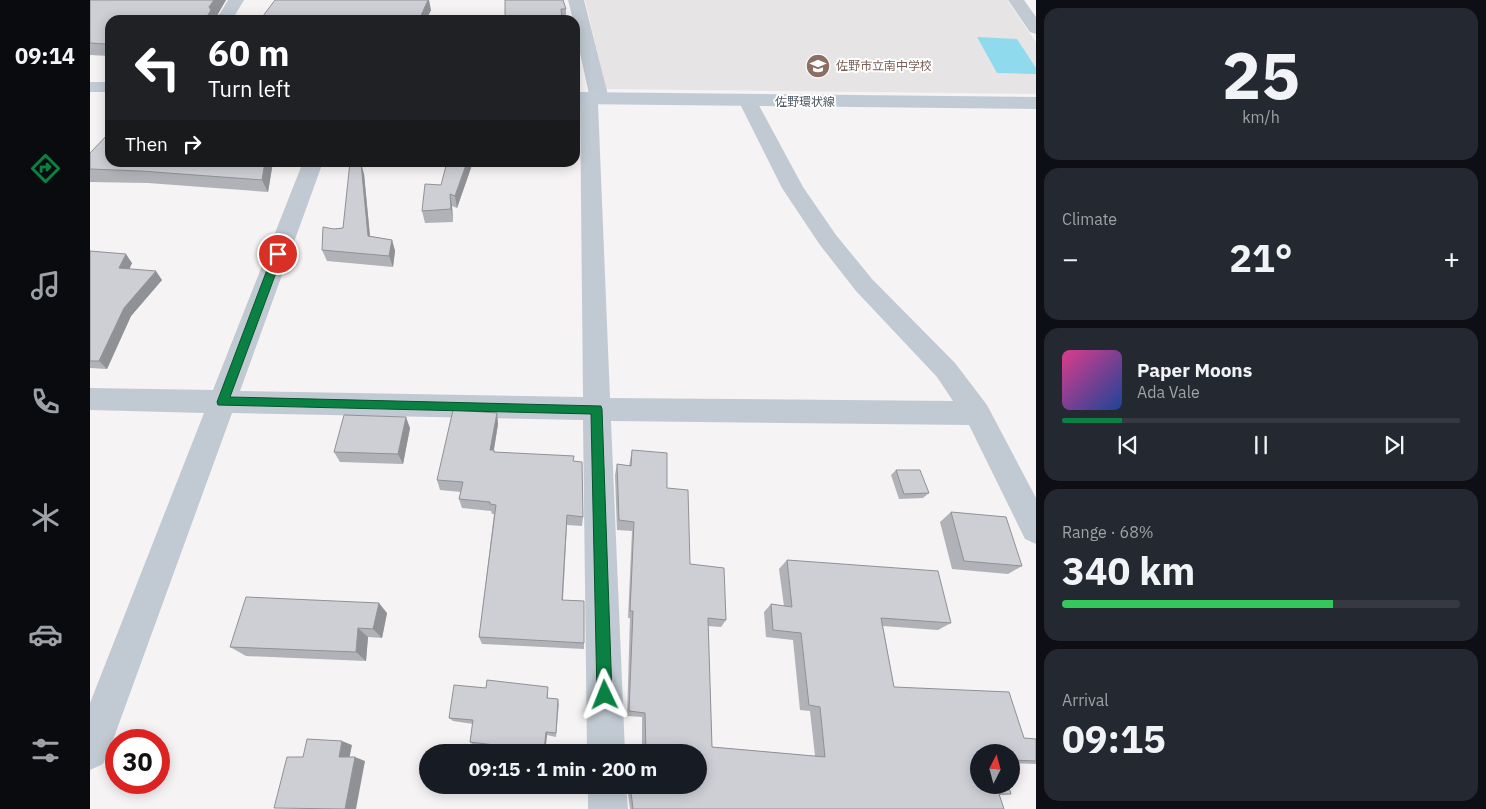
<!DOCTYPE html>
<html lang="en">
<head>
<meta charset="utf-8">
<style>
	body { margin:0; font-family:"IBM Plex Sans","Noto Sans JP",sans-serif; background:#242831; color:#f1f3f6; height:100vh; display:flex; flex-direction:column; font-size:19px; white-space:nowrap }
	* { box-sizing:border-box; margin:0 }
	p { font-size:16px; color:#9ea1a6 }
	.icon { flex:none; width:28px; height:28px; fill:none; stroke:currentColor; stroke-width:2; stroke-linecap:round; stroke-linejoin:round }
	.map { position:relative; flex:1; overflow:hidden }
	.panel { display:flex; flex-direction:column; gap:8px; padding:8px; background:#0d0f14; width:450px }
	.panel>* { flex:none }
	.top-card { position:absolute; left:15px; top:15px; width:475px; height:152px; border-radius:15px; box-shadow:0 2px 12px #0003; background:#202124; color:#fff; overflow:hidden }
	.needle { width:32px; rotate:6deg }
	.controls { position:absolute; left:880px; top:744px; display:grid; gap:10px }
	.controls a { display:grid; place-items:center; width:50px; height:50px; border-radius:50%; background:#171b24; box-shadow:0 2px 12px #0003; font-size:25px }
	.speed { position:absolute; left:15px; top:729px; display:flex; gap:10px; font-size:25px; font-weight:700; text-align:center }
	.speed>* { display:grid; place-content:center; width:65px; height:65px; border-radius:50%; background:#171b24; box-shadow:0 2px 12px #0003; line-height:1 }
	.speed .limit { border:8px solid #d22; background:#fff; color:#111 }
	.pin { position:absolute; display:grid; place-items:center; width:42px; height:42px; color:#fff; margin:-21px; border:2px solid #fff; border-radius:50%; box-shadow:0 1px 5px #0007 }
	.me { position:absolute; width:55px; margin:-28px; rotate:358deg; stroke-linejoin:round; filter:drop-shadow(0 0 4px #0008) }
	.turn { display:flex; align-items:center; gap:18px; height:105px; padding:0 20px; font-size:22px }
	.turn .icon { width:65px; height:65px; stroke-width:2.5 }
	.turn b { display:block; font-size:35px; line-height:42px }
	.then { display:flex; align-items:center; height:48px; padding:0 20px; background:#0003; gap:10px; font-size:19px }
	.big { font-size:38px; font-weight:700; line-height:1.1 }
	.panel .widget { flex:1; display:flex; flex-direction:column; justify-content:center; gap:8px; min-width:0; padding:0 18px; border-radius:15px; background:#242831 }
	.panel .dial { align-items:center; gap:0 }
	.dial b { font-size:65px; line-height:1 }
	.song { display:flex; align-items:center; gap:15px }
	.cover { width:60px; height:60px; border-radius:8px; background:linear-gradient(135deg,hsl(330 70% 55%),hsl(220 70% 35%)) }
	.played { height:5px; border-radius:2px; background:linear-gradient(90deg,#0b8043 15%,#363941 15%) }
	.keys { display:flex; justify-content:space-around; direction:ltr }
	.heat { display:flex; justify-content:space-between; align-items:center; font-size:28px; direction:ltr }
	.charge { height:8px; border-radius:4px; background:linear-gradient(90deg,#34c759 68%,#363941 0) }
	.trip { position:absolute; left:329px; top:744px; width:288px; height:50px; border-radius:25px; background:#171b24; box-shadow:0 2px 12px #0003; font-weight:700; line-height:50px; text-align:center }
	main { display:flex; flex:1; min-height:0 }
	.tabs { display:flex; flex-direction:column; width:90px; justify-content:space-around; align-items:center; background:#090b0e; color:#9ea1a6 }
	.tabs .icon { width:35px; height:35px }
	.tabs .active { color:#0b8043 }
	.tabs b { font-size:22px; color:#f1f3f6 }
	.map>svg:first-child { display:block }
	.education { fill:#e6e4e5 }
	.water { fill:#90daee }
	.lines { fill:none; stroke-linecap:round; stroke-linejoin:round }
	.minor { fill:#c1cad2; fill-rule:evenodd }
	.secondary { fill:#c1cbd6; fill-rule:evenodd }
	.wall { fill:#b0b2b7 }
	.shaded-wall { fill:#909195 }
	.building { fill:#cdcfd5; stroke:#909195 }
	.route { fill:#0b8043; stroke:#07532c }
	.labels { text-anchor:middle; stroke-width:4; stroke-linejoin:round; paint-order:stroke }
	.far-education-label { font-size:12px; fill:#785e54; stroke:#fff; text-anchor:start }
	.far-street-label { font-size:12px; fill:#4a5661; stroke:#fff }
</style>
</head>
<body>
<main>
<nav class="tabs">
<b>09:14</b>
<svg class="icon active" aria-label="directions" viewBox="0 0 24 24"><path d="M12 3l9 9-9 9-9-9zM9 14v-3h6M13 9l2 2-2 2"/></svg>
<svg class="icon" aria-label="music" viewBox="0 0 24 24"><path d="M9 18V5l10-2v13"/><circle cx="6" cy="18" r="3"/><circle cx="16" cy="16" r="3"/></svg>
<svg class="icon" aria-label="phone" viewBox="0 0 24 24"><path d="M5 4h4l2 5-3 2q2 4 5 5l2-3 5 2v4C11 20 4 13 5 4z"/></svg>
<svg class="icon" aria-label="climate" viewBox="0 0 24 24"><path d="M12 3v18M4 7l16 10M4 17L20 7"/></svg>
<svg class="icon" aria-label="car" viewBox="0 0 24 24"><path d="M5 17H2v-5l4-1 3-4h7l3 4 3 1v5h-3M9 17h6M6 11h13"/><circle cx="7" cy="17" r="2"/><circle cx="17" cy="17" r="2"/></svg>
<svg class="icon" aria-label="filters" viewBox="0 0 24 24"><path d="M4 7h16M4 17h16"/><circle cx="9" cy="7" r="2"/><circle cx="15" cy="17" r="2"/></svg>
</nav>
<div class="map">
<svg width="946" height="809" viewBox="0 0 946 809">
	<rect width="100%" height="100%" fill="#f5f3f3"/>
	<path class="education" d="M495,0H917L946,42V94L516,89Z"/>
	<path class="water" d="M887,37L927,39L946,68V74L907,73Z"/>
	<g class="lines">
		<path class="minor" d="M138,0H154L142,20H126Z
			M478,0H494L519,99L517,103L508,104L520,398L863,401L847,377L766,291L730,245L692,188L649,102L651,98L658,96L665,98L713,187L746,235L782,279L865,363L897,405L946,498V544L935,539L879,425L521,421L535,752H497L493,420L142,413L19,751L13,764L0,770V703L114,413L0,410V388L123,390L213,162H233L150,391L493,397L490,99L492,95L499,94L485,30V20H483Z
			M918,0H934L946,17V34L940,32Z
			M498,785H536L538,809H498Z"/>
		<path class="secondary" d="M0,82H20V92H0Z
			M485,92L946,97V109L485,104Z"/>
	</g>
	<path class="wall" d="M0,0H136L127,15L173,16L341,10L336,20H20V56L0,55Z
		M415,0L476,9V20H415Z
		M0,153L20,162H183L178,192L58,183L0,182Z
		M383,162L367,208L362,206L363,222L335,223L332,211L351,185Z
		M274,174L280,236L302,240L305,251L303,267L237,261L232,250L244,229L253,228Z
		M0,251L42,263L39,269L72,280L41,316L17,369L0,368Z
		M407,413L408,424L404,450V452L484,461L493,517L492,526L477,525L473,600L494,643V649L392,644L389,637L404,514H402L401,511L372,508L369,499L371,492L350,490L347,480Z
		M320,428L313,464L250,462L244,452Z
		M542,450L577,488L600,564L636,620L631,627L618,626L622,747L725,756L720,711L710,710L703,640L676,637L674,612L681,604L694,606L689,569L697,560L861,623L848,630L793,626L804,687L934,738L946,739V764L921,763V752H889L921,794L909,795L914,809H540L537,785H608V752H552V717L537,716L540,618H538L542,531L527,530L525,475L527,464L539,466Z
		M806,470L839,493L833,498L809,499L801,475Z
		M861,512L932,566L918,574L862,569L850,522Z
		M297,613L292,638L278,637L276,661L156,656L140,647Z
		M458,687V698L468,699L469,704L466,737L457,735L455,752H445L383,745L380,742L383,724L363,721L359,718L396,688Z"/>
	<path class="shaded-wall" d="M124,0H136L125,19L118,15L119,7Z
		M338,0H339L341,10L336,20H329Z
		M20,39V53L15,44Z
		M175,162H183L178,192L172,180Z
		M377,162H383L367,208L365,196Z
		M271,163L274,174L281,247L278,236Z
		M360,194L362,206L363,222L361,209Z
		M302,240L305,251L303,267L299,256Z
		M36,254L42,263L36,277L29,268Z
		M66,271L72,280L41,316L17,369L9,361L34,308Z
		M407,413L408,424L402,460L400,450Z
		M316,417L320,428L313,464L308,454Z
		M289,603L297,613L292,638L283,629Z
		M268,628L278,637L276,661L266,652Z
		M456,732L457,735L455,752L454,751Z
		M252,741L262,745L259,760L249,757Z
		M265,757L275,761L266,809H255Z"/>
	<path class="building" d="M0,0H124L119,7L121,10L118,15L173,16L185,0H338L329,20H20V39L15,44L0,43Z
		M415,0H473L476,9H471L472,20H415Z
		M20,132V162H175L172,180L51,171L0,169V153Z
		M260,162L271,163L278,236L302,240L299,256L232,250L233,227L244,229L253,228Z
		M357,162H377L365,196L360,194L361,209L332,211L335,184L351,185Z
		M0,251L36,254L29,268L66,271L34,308L9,361H0Z
		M363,410L407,413L400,450H404V452L484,456L483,461L492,462L493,517L477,515L472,600L494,601V643L389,637L406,505L400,504V502L369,499L373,482L347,480Z
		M254,415L316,417L308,454L244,452Z
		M542,450L577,453V488L598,490L600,564L634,568L636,620L618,618L622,747L735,757L730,707L719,705L711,633L683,630L681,604L702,607L697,560L848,571L861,623L791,618L804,687L919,692L934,738L946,739V761L921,760V752H889V785H918L921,794H909L914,809H542L543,808L540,785H608V752H556L555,713L539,711L543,611H540L544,522L529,520L527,464L541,466Z
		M806,470H830L839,493L814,494Z
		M861,512L916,517L932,566L874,561Z
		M156,597L289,603L283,629L268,628L266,652L140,647Z
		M397,680L458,687L457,698L468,699L466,733L456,732L454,751L380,742L383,720L359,718L364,685L396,688Z
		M217,739L252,741L249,757H265L255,809L184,808L197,757H213Z"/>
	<path class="route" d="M188,251L193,254L140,397L511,406L512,409L522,695L520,701L515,703L509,701L507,695L501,414L128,405L127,402L183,254Z"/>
	<defs>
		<g id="school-disc" transform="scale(1.25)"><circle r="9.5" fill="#8d6e63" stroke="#fff"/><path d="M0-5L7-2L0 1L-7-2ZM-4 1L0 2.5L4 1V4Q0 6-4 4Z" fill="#fff"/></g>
	</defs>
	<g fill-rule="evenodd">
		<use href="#school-disc" x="728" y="66"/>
	</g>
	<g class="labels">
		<g class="far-education-label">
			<text x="746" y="70">佐野市立南中学校</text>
		</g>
		<g class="far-street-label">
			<text x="715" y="106">佐野環状線</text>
		</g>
	</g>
</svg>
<div class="controls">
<a><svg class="needle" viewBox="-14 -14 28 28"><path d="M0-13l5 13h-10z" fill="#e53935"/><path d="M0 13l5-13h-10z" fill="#9ea1a6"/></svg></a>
</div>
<div class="speed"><div class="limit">30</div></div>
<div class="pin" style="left:188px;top:254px;background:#d93025"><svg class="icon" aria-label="arrive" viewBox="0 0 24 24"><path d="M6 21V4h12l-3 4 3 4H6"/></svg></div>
<svg class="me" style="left:515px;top:695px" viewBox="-20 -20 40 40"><path d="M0-17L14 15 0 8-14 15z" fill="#0b8043" stroke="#fff" stroke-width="4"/></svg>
<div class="trip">09:15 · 1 min · 200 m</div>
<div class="top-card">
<div class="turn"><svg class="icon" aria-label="left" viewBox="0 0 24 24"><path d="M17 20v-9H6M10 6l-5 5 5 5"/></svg><div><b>60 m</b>Turn left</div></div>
<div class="then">Then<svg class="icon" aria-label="right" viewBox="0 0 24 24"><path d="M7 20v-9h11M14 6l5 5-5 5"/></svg></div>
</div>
</div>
<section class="panel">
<div class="widget dial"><b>25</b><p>km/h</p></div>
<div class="widget"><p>Climate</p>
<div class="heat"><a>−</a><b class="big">21°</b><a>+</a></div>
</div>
<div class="widget">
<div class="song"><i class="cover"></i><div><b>Paper Moons</b><p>Ada Vale</p></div></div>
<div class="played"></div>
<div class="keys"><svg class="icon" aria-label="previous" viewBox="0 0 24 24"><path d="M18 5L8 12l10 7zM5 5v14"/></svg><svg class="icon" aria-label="pause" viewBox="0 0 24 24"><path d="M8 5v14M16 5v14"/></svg><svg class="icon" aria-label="next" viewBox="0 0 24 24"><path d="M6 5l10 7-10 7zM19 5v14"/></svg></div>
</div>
<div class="widget"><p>Range · 68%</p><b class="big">340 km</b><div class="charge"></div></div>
<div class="widget"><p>Arrival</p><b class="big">09:15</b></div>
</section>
</main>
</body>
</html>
